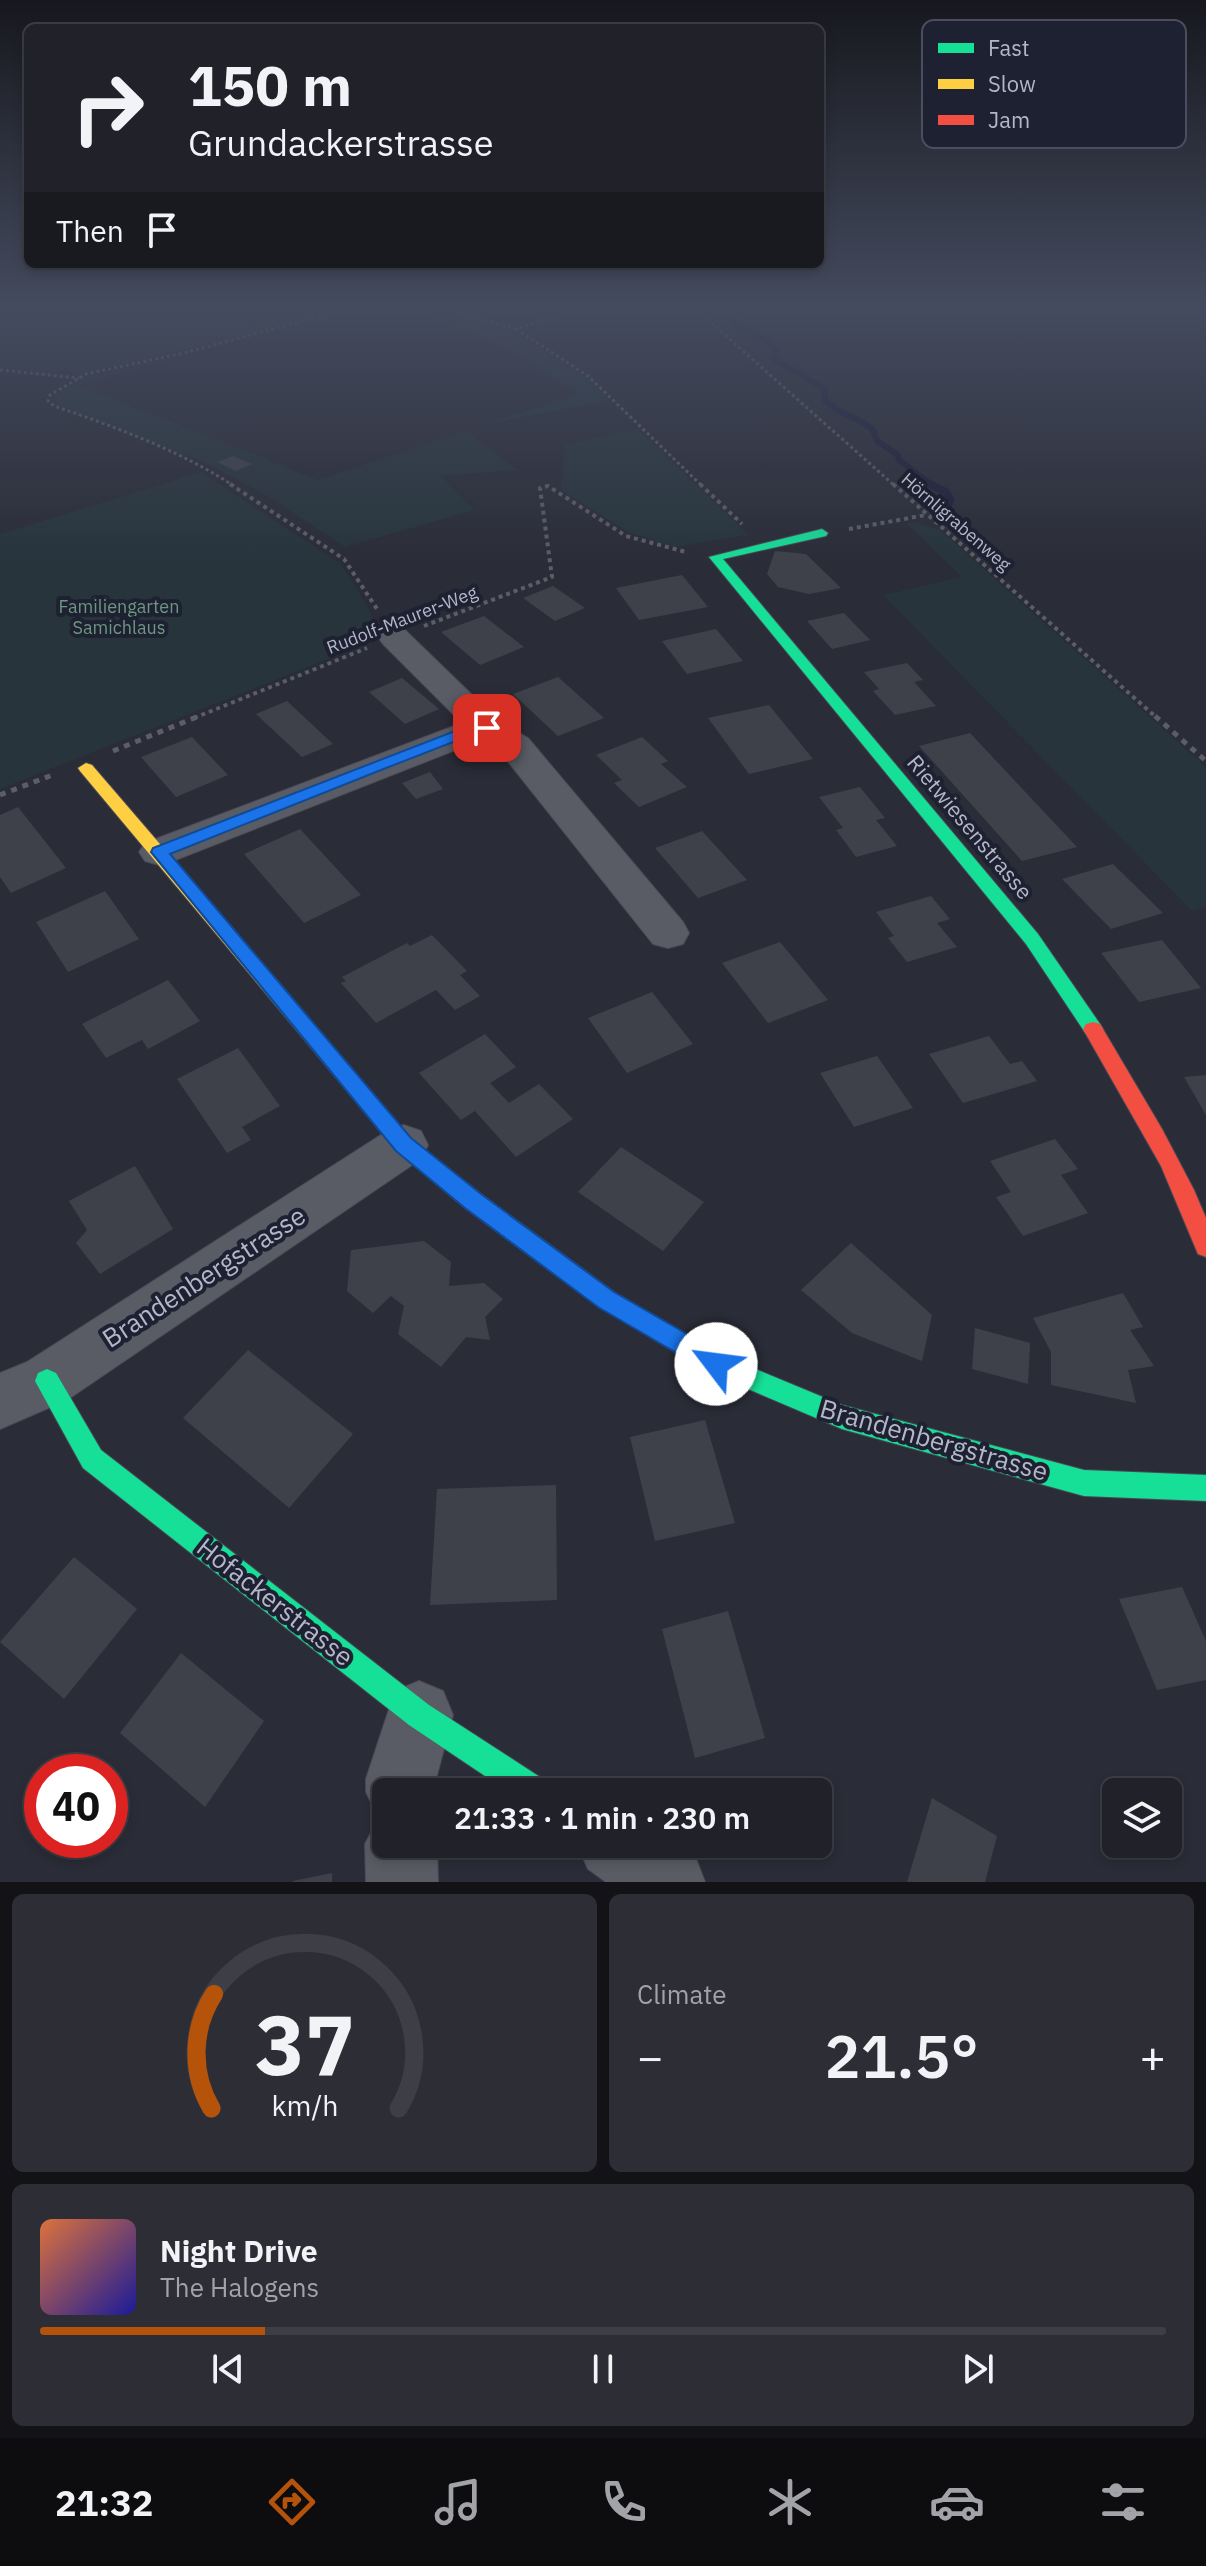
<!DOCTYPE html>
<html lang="en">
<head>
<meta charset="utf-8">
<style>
	body { margin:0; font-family:"IBM Plex Sans",sans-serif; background:#2d2e35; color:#f1f3f6; height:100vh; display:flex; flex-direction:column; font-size:30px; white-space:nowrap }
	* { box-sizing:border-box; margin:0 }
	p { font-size:26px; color:#a2a3a8 }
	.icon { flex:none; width:44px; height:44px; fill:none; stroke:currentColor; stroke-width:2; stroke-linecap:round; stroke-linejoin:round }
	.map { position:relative; height:1882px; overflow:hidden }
	.drawer { display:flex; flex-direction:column; gap:12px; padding:12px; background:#121217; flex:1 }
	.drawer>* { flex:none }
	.guide { position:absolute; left:24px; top:24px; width:800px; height:244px; border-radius:12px; box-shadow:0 4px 12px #0003,0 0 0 2px #3d3e46; background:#202129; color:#f1f3f6; overflow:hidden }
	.tools { position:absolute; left:1102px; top:1778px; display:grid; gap:16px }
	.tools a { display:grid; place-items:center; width:80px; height:80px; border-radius:12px; background:#202129; box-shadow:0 4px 12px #0003,0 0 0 2px #3d3e46; font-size:40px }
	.speed { position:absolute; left:24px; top:1754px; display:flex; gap:16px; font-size:40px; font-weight:700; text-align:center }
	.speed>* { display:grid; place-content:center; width:104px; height:104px; border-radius:50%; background:#202129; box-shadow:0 4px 12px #0003,0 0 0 2px #3d3e46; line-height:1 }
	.speed .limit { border:12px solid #d22; background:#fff; color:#111 }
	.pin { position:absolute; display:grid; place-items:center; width:68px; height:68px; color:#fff; margin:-34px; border-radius:16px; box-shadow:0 4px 12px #0006 }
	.me { position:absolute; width:88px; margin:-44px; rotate:300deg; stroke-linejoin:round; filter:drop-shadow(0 0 6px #0008) }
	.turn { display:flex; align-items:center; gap:28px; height:168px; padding:0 32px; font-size:36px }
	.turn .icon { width:104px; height:104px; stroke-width:2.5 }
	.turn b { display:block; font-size:56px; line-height:68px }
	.then { display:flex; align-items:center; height:76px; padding:0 32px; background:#0003; gap:16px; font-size:30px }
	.big { font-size:60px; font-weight:600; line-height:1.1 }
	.drawer .widget { flex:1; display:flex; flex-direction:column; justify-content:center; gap:12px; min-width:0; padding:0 28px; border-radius:12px; background:#2d2e35 }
	.drawer .dial { align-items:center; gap:0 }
	.dial svg { height:208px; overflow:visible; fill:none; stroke:#3d3e46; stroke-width:7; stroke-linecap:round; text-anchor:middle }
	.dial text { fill:#f1f3f6; stroke:none }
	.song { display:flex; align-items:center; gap:24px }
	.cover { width:96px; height:96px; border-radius:12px; background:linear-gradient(135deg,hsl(20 70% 55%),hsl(240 70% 35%)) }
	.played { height:8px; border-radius:4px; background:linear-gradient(90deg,#b45309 20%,#3d3e46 20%) }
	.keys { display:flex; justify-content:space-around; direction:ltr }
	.heat { display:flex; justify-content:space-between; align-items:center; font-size:44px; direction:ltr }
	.drawer .tiles { flex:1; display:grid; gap:12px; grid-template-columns:1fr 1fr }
	.widget:last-child { grid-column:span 2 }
	.trip { position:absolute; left:372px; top:1778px; width:460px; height:80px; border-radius:12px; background:#202129; box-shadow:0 4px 12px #0003,0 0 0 2px #3d3e46; font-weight:600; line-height:80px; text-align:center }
	.menu { display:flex; height:128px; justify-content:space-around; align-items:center; background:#0d0d10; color:#a2a3a8 }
	.menu .icon { width:56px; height:56px }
	.menu .active { color:#b45309 }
	.menu b { font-size:36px; color:#f1f3f6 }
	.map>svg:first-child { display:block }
	.green { fill:#27343c }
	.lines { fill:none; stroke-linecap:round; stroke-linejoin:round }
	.stream-far1 { stroke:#1b1f39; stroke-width:6 }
	.stream { stroke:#1b1f39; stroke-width:8 }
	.building { fill:#3f414a }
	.street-casing { stroke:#484954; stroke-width:2 }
	.fast-casing { stroke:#484954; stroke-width:2 }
	.slow-casing { stroke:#484954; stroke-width:2 }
	.jam-casing { stroke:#484954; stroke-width:2 }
	.path-far2 { stroke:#5c5e67; stroke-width:3; stroke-dasharray:3 3; stroke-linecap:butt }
	.path-far1 { stroke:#5c5e67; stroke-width:4; stroke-dasharray:4 4; stroke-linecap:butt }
	.path { stroke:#5c5e67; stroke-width:5; stroke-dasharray:6 6; stroke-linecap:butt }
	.street { fill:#5a5c65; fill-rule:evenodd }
	.fast { fill:#16e098; fill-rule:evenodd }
	.slow { fill:#ffcf43; fill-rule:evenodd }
	.jam { fill:#f24e42; fill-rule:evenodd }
	.route { fill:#1a73e8; stroke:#114b97; stroke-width:2 }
	.labels { text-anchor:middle; stroke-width:8; stroke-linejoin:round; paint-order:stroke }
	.far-street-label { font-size:18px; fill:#b4b7c7; stroke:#1e2131 }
	.far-park-label { font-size:18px; fill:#6d9781; stroke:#1e2131 }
	.street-label { font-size:22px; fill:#b4b7c7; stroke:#1e2131 }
	.near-street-label { font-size:26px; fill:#b4b7c7; stroke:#1e2131 }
	.key { fill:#1e2131; stroke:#4b4e5e; stroke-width:2 }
	.key-label { font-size:22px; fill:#b4b7c7 }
</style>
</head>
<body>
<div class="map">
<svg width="1206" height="1882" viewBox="0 0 1206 1882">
	<rect width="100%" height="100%" fill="#2a2c37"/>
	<path class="green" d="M0,303H417L429,306L345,310L78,376L65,369L50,374L0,369Z
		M437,308L515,332L585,377L609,400L482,425L579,394L503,346L410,311Z
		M186,355L78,385L318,480L467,431L517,470L440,476L475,510L345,547L267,496L208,464L57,405L56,395L81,379Z
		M638,429L749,535L674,547L628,532L561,490L564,445Z
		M201,472L341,564L364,601L379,631L378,639L0,789V534Z
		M906,523H917L940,530L1206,767V907L1192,911L883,595L962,577Z"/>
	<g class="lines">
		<path class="stream-far1" d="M719,303L737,310L732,317L737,327L766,339L777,351L774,359L825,389V400L837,410L864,423L873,430L877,441L898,455L899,460C912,469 921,479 934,486"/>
		<path class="stream" d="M930,484L946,492L950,499L948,505"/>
	</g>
	<path class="building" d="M233,456L252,464L236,471L217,462Z
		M775,551L806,554L841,588L809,594L778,587L767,574Z
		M682,575L708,607L639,620L616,588Z
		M553,586L585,608L555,621L523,598Z
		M844,613L870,640L832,649L807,621Z
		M484,616L524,647L480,665L441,632Z
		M716,629L743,661L687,674L662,641Z
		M907,663L923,680L914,682L936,706L895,715L873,691L879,689L864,672Z
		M558,677L604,718L558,736L513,694Z
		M402,678L439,709L405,724L369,692Z
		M287,701L333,744L302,757L256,714Z
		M769,705L813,759L749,774L708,718Z
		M970,733L1077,847L1022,861L919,746Z
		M192,737L228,775L176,797L141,757Z
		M642,737L668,761L661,764L687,787L639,807L614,783L622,780L596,755Z
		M430,772L443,789L416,799L402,783Z
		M860,787L885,818L876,820L897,846L856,857L836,830L843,828L819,797Z
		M18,807L66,868L11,893L0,877V815Z
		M300,829L361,895L304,923L244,854Z
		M702,831L747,880L698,898L655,848Z
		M1113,864L1163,913L1111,929L1062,879Z
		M105,891L139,939L68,972L36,922Z
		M931,896L950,919L937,923L957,947L907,962L888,938L894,936L876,912Z
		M432,935L467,971L460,975L480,996L455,1010L436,990L376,1023L341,983L346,981L342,977L407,943L410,946Z
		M1162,940L1201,988L1139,1002L1101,953Z
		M780,942L828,1000L768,1023L722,963Z
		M168,980L200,1021L148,1049L142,1040L106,1058L82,1024Z
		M652,992L693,1044L627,1073L588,1018Z
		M485,1034L516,1067L490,1083L509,1103L539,1084L573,1119L516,1157L475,1111L461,1120L419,1073Z
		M989,1036L1010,1064L1022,1061L1037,1081L963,1103L929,1054Z
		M238,1048L280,1106L242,1127L251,1140L227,1153L177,1079Z
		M877,1056L913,1108L854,1127L820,1073Z
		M1206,1075V1115L1184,1077Z
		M1055,1139L1078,1169L1061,1175L1088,1213L1023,1236L996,1197L1011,1192L990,1161Z
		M621,1147L704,1202L663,1251L578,1192Z
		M135,1166L173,1229L100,1274L76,1243L87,1230L69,1201Z
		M424,1241L451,1262L449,1286L484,1283L503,1299L485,1317L490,1340L466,1337L441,1367L398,1334L404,1306L391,1296L373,1313L347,1291L351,1250Z
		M851,1243L932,1315L922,1361L852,1333L801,1290Z
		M1123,1293L1143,1327L1130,1330L1154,1366L1128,1370L1136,1403L1051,1385V1352L1033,1318Z
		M975,1328L1030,1343L1028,1384L972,1369Z
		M248,1350L353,1434L289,1508L183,1418Z
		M705,1420L735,1523L655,1541L630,1437Z
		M556,1485L557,1600L430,1605L437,1489Z
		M74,1557L137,1609L64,1699L0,1642Z
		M1182,1587L1206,1641V1680L1157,1690L1119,1599Z
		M728,1611L765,1738L695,1758L662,1629Z
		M181,1653L264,1721L205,1807L120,1733Z
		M932,1798L997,1836L985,1882H907Z
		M332,1873V1882H293V1881Z"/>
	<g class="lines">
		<g class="street-casing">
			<path id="street" d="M394,627L405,630L499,721L528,738L683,922L689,933L683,944L668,948L653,944L502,754L481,740L173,861L159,865L145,861L139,852L145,843L462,723L383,644L378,637L383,630Z
				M404,1125L421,1131L428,1145L421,1159L67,1400L0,1429V1373L27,1362L387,1131Z
				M419,1681L443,1691L453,1715L436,1779V1792H386V1844H437L438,1882H366L365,1844L379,1818L366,1792V1779L395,1691Z
				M577,1844H676L695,1856L705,1882H606L588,1869Z"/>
		</g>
		<g class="fast-casing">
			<path id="fast" d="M822,529L828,533L826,536L723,559L1038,934L1100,1024L1103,1029L1100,1034H1086L1026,944L709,557Z
				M269,977L276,979L411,1139L481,1194L614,1292L724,1356L842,1405L1084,1470L1206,1475V1501L1084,1496L842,1429L708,1372L598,1306L465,1208L397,1151L262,989L260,984L262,979Z
				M47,1369L56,1373L101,1450L429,1705L546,1781L550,1792H509L409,1725L83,1468L35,1381L38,1373Z"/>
		</g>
		<g class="slow-casing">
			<path id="slow" d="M86,763L92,765L276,979L278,984L276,989H262L80,771L78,768Z"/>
		</g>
		<g class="jam-casing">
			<path id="jam" d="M1093,1022L1100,1024L1162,1129L1194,1190L1206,1218V1257L1198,1254L1161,1166L1083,1029L1086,1024Z"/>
		</g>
		<path class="path-far2" d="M358,303L404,306
			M421,303L516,329L597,303
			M689,303L895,486
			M516,329L588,376L702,486
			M0,370L79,378
			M234,486C179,450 115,427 54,406L48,401L50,395L86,374L184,353L310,319L354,311L437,307"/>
		<path class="path-far1" d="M230,484L344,559L379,612
			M700,484L742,524
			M893,484L1157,718
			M849,529L926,515
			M424,626L552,577L540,488L548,486L626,536L686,552
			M194,718L367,648"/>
		<path class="path" d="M1155,716L1206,761
			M113,751L199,716
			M0,795L55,774"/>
		<use href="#street" class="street"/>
		<use href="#fast" class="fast"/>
		<use href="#slow" class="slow"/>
		<use href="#jam" class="jam"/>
	</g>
	<linearGradient id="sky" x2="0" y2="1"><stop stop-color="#17181e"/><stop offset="0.54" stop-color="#444b5e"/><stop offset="1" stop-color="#444b5e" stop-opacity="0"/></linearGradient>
	<rect width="1206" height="566" fill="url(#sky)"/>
	<path class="route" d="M487,723L493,724V731L466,737L381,770L170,854L411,1138L481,1194L614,1292L725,1356L728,1364L725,1372L716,1376L598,1307L465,1208L396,1151L151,852L153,848L455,731Z"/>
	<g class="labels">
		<g class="far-street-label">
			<text transform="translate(956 522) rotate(41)" y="6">Hörnligrabenweg</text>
			<text transform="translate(402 620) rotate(-21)" y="6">Rudolf-Maurer-Weg</text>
		</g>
		<g class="far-park-label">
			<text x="119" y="613">Familiengarten<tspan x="119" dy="21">Samichlaus</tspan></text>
		</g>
		<g class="street-label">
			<text transform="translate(970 827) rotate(50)" y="8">Rietwiesenstrasse</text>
		</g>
		<g class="near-street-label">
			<text transform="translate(204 1277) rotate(-33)" y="9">Brandenbergstrasse</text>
			<text transform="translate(934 1440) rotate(16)" y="9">Brandenbergstrasse</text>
			<text transform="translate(275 1602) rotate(38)" y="9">Hofackerstrasse</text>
		</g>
	</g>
	<rect x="922" y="20" width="264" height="128" rx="12" class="key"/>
	<rect x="938" y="43" width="36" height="10" fill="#16e098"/>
	<rect x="938" y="79" width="36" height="10" fill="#ffcf43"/>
	<rect x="938" y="115" width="36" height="10" fill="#f24e42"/>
	<g class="key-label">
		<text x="988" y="56">Fast</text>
		<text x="988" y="92">Slow</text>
		<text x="988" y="128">Jam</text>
	</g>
</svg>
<div class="tools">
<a><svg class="icon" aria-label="layers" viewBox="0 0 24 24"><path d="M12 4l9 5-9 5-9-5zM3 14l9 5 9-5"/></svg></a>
</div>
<div class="speed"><div class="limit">40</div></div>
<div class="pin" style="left:487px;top:728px;background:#d93025"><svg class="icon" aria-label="arrive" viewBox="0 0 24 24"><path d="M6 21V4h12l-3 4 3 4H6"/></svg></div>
<svg class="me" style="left:716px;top:1364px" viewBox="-20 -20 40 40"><circle r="19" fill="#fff"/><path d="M0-13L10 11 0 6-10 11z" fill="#1a73e8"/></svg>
<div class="trip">21:33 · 1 min · 230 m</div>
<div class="guide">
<div class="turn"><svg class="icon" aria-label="right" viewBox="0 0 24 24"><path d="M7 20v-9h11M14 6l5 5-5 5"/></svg><div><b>150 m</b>Grundackerstrasse</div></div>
<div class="then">Then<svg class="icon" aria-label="arrive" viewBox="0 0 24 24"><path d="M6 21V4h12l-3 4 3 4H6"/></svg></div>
</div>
</div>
<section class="drawer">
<div class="tiles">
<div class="widget dial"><svg viewBox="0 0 100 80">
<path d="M14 69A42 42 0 1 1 86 69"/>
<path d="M14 69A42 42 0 0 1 15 25" stroke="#b45309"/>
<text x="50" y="56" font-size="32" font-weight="700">37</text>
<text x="50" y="72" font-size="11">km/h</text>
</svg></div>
<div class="widget"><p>Climate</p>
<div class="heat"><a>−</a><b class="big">21.5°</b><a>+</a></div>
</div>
<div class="widget">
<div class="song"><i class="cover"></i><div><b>Night Drive</b><p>The Halogens</p></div></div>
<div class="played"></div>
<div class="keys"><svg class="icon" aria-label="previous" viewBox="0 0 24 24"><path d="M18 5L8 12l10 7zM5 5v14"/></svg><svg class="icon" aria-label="pause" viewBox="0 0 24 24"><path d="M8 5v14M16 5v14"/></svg><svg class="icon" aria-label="next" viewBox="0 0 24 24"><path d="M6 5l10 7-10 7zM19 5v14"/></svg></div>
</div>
</div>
</section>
<nav class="menu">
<b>21:32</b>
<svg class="icon active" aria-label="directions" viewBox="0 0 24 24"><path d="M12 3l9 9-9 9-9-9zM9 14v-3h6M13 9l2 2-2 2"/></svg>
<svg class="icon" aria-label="music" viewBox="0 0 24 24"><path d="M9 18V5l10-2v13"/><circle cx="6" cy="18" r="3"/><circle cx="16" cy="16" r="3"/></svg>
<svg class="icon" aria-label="phone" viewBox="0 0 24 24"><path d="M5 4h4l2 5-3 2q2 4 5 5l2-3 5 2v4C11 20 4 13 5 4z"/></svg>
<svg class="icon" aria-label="climate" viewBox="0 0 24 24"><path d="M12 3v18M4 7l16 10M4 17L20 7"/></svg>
<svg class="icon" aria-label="car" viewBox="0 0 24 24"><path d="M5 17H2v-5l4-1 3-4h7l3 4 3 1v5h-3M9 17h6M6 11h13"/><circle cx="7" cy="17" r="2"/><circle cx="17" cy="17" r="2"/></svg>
<svg class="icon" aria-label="filters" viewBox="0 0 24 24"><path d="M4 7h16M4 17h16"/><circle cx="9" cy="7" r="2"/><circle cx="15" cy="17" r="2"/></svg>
</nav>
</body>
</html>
